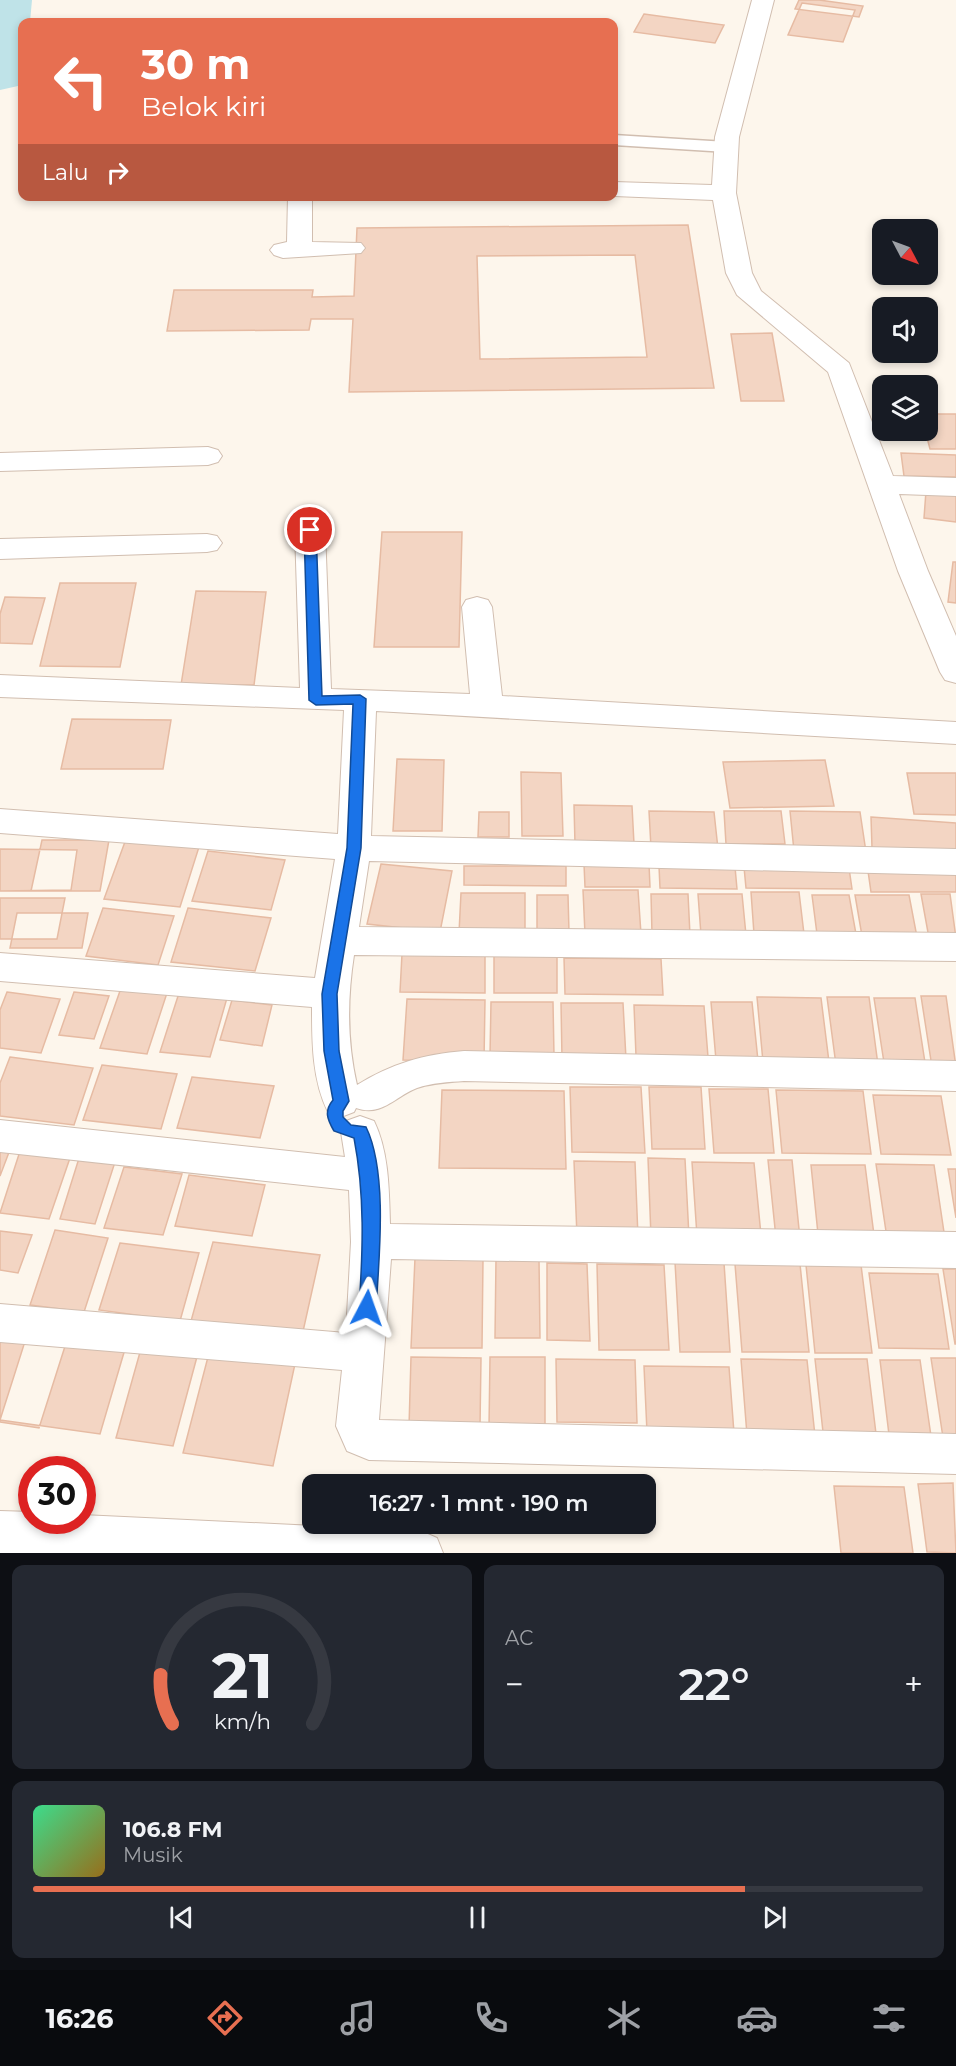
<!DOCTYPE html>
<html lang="id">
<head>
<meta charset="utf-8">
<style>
	body { margin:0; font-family:Montserrat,sans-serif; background:#242831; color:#f1f3f6; height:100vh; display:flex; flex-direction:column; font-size:22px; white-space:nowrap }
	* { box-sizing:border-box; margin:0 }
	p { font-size:20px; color:#9ea1a6 }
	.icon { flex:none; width:33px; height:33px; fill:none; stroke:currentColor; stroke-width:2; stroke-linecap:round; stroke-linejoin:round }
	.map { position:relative; height:1553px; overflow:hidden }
	.panel { display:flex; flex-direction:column; gap:12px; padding:12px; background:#0d0f14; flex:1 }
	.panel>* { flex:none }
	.guide { position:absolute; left:18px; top:18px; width:600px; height:183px; border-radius:12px; box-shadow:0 3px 9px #0003; background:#e76f51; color:#fff; overflow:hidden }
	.needle { width:39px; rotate:131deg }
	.fabs { position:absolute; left:872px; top:219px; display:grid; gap:12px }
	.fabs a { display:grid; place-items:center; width:66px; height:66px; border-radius:12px; background:#171b24; box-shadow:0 3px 9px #0003; font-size:30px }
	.speed { position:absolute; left:18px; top:1456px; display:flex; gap:12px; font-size:30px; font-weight:700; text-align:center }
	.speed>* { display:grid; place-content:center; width:78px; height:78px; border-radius:50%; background:#171b24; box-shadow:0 3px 9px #0003; line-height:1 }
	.speed .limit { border:9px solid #d22; background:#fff; color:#111 }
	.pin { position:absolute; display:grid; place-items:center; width:51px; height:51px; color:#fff; margin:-26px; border:3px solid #fff; border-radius:50%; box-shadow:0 2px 6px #0007 }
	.me { position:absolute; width:66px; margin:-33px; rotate:4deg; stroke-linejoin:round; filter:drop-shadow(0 0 4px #0008) }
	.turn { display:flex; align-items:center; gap:21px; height:126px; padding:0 24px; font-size:27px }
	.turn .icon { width:78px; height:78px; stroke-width:2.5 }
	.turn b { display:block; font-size:42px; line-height:51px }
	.then { display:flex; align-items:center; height:57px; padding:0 24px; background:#0003; gap:12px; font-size:22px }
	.big { font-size:45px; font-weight:600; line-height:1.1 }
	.panel .tile { flex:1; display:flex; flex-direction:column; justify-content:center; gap:9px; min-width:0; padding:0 21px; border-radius:12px; background:#242831 }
	.panel .dial { align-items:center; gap:0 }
	.dial svg { height:156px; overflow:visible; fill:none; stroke:#363941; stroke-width:7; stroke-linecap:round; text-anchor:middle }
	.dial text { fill:#f1f3f6; stroke:none }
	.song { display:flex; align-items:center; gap:18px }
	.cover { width:72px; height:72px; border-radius:9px; background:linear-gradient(135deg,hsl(150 70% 55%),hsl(40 70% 35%)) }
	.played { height:6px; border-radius:3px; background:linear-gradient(90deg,#e76f51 80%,#363941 80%) }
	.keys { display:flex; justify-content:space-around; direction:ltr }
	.heat { display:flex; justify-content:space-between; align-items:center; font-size:33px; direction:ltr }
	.panel .tiles { flex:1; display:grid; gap:12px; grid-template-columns:1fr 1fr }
	.tile:last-child { grid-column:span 2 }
	.trip { position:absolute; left:302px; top:1474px; width:354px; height:60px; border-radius:12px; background:#171b24; box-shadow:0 3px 9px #0003; font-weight:600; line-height:60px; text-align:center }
	.tabs { display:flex; height:96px; justify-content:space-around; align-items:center; background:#090b0e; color:#9ea1a6 }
	.tabs .icon { width:42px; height:42px }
	.tabs .selected { color:#e76f51 }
	.tabs b { font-size:27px; color:#f1f3f6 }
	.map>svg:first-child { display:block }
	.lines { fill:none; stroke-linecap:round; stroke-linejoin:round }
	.river { fill:#bfe3e8; fill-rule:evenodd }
	.building { fill:#f3d5c3; stroke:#e6bba3; stroke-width:1.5; fill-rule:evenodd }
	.lane-casing { stroke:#d1beb0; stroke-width:3 }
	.street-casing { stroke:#d1beb0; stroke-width:2 }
	.lane { fill:#fff; fill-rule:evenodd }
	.street { fill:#fff; fill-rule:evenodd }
	.route { fill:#1a73e8; stroke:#114b97; stroke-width:1.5 }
</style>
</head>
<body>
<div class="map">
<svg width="956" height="1553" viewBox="0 0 956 1553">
	<rect width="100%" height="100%" fill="#fdf6ec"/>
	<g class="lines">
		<path class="river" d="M0,0H32L30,22H22V79L18,86L0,90Z"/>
	</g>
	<path class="building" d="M799,0H819L863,6L859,17L795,9Z
		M802,3L855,10L843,42L788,35Z
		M644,14L724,25L715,43L634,32Z
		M688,225L714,388L349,392L353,319H311L309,330L167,331L174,290H313L312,297L354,296L357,228ZM635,255L647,357L480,359L477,256Z
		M772,333L784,401H741L731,334Z
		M927,414H956V449H930L925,430Z
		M901,453L956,455V477L904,476Z
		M926,491L956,494V522L924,518Z
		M382,532H462L459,647H374Z
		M953,562H956V603L948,602Z
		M60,583H136L120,667L40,666Z
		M196,591L266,592L254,685H181Z
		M5,597L45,598L32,644L0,643V614Z
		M72,719L171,720L163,769H61Z
		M397,759L444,760L442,831H393Z
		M825,760L834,806L730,808L723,762Z
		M521,772L561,773L563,836H522Z
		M907,773H956V815L914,814Z
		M574,805L632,806L634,844H575Z
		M649,811L714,812L718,849L651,848Z
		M724,811H781L785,844H726Z
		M790,811L860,812L866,852L794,851Z
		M479,812H509V837H478Z
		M871,817L956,823V854L872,848Z
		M126,839L199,847L180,907L104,899Z
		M42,840H109L100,891H31Z
		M0,849L77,850L71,890L0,891Z
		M208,851L285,860L271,910L192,901Z
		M381,864L452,871L440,932L367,924Z
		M584,864H649L650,887H585Z
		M464,866H566V886L464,885Z
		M659,866L735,867L737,889L660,888Z
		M744,867L849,868L852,889L746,888Z
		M868,871H956V892H871Z
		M583,890H638L641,934H585Z
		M751,892H799L804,934H754Z
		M461,893H525V934L459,933Z
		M651,894H688L690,935L652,934Z
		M698,894H742L746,935H701Z
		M921,894H950L956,938H929Z
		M537,895H568L569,932H537Z
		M812,895H849L856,934H817Z
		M855,895H909L917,937L862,936Z
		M0,898H65L57,939H0Z
		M103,908L174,916L158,965L86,956Z
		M188,908L271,918L255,971L171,962Z
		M17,913H88L82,948H10Z
		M402,954L485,955V993L400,992Z
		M494,956H557V993H494Z
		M564,958L661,959L663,995L565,994Z
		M121,988L167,993L147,1054L100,1048Z
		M7,992L60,999L41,1053L0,1048V1010Z
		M74,992L109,996L94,1039L59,1035Z
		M179,993L227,998L210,1057L160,1052Z
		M921,996H946L956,1067H932Z
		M757,997L821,998L829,1062H763Z
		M827,997H869L878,1065H836Z
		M874,998H915L926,1069H885Z
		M407,999L485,1000L484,1062L403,1060Z
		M232,1000L272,1005L262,1046L220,1040Z
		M491,1002H553L554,1056H490Z
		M711,1002H752L758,1061L716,1060Z
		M561,1003H623L626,1059H562Z
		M634,1005L704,1006L708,1057L636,1056Z
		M10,1057L93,1068L74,1125L0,1116V1083Z
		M102,1065L177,1074L161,1129L83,1120Z
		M192,1077L274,1086L260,1138L177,1128Z
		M570,1087H641L645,1153L572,1152Z
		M649,1087H701L705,1149H652Z
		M709,1089H768L774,1153H714Z
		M442,1090L564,1091L566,1169L439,1168Z
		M776,1090L863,1091L871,1154L782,1153Z
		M873,1095L941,1096L951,1155L881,1154Z
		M0,1146L11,1147L0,1176Z
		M21,1148L71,1155L49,1219L0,1213Z
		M80,1155L116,1159L95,1224L60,1219Z
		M648,1158L685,1159L689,1237H651Z
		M768,1160H792L800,1239L776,1238Z
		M574,1161L635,1162L638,1237L577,1236Z
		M692,1162L754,1163L761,1235L697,1236Z
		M876,1164L934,1165L945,1239L887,1238Z
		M811,1165H865L874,1235L818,1234Z
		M124,1167L182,1174L163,1235L104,1228Z
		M948,1169H956V1218Z
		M189,1175L265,1185L252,1236L175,1226Z
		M55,1230L108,1238L84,1312L30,1305Z
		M0,1231L32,1235L18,1273L0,1270Z
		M213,1242L320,1255L302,1336L191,1321Z
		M120,1243L199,1253L180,1321L99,1310Z
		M415,1258L483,1259L482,1348H411Z
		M496,1259H539L540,1338H495Z
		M675,1262L724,1263L730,1352H680Z
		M547,1263L587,1264L590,1341L547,1340Z
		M597,1264L664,1265L669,1350H599Z
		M735,1264H800L809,1352H742Z
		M806,1265H861L872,1353H815Z
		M943,1269H956V1344H955Z
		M869,1273L938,1274L949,1349L879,1348Z
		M0,1331L67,1340L39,1428L0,1422Z
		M27,1335L125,1349L100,1434L0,1420Z
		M142,1345L198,1353L173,1446L116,1438Z
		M209,1353L295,1364L273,1466L183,1453Z
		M411,1357L481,1358L480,1427H409Z
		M490,1357H545V1428H489Z
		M931,1358H956V1444H944Z
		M556,1359L635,1360L637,1423L557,1422Z
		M741,1359L807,1360L815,1436L747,1435Z
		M815,1359H867L877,1442L824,1441Z
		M880,1360H920L932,1443H890Z
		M644,1366L729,1367L734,1433L647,1432Z
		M953,1483L956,1553L927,1552L918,1484Z
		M834,1486L904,1487L913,1553H841Z"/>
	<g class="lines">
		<g class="lane-casing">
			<path id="lane" d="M614,135L727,142L735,147L727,152L614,145Z"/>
		</g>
		<g class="street-casing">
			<path id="street" d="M752,0H774L739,137L736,193L752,273L761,291L849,363L893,476L956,478V496L899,494L928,571L956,636V683L945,680L940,672L898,571L828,372L737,295L726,273L713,200L614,196V182L712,185L715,137Z
				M288,196H312V242L361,243L365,248L361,253L283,258L274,255L270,250L274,245L287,242Z
				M208,447L218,450L222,456L218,462L208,465L0,471V453Z
				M310,521L320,523L325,530L331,689L470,694L462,607L466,600L477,597L488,600L492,607L502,696L956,722V744L376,711L371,836L956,849V875L369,861L359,927L956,933V961L354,955C347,1000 347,1041 357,1085C391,1064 424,1054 464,1051L956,1061V1091L464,1081C449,1082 431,1083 417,1088C394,1097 382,1117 356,1108L354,1112L341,1117L328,1112C312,1080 312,1042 312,1007L0,981V953L315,978L335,859L0,833V809L338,834L344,710L0,697V675L300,688L295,530L300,523Z
				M207,534L217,536L222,543L217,550L207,552L0,559V539Z
				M360,1116L374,1121C389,1152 389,1190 390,1224L956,1232V1268L391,1259L379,1420L956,1434V1474L369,1460L347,1451L336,1426L342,1370L0,1342V1304L346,1333L351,1242L349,1190L0,1152V1120L345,1157L341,1132L346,1121Z
				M0,1511L32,1512V1521H82V1515L421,1531L437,1538L443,1553H0Z"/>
		</g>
		<use href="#lane" class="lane"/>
		<use href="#street" class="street"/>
	</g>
	<path class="route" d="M310,526L316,530L322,696L360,695L366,699L361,848L337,994L339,1051L349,1101L343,1111V1117L351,1125L366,1127C388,1172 379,1259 376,1308L373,1314L367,1316L361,1314L359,1308C363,1250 365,1195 354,1138L334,1131C327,1119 324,1111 333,1100L324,1051L322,994L347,848L353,704L316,705L309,700L304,530Z"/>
</svg>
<div class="fabs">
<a><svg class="needle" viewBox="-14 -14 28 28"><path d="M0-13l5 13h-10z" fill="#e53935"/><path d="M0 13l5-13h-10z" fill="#9ea1a6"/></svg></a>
<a><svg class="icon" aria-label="sound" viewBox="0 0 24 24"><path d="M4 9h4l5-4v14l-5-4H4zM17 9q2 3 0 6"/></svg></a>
<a><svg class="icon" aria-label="layers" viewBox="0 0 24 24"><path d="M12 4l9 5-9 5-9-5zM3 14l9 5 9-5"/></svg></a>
</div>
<div class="speed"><div class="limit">30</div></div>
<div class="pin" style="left:310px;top:530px;background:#d93025"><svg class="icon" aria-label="arrive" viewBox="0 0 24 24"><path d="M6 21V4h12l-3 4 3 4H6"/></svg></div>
<svg class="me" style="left:367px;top:1308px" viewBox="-20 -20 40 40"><path d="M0-17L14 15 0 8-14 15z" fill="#1a73e8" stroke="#fff" stroke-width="4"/></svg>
<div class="trip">16:27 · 1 mnt · 190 m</div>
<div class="guide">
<div class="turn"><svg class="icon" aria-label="left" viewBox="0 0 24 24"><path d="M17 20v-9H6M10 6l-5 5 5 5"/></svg><div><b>30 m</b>Belok kiri</div></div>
<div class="then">Lalu<svg class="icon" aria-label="right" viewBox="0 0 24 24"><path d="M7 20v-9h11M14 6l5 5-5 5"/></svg></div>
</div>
</div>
<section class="panel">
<div class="tiles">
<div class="tile dial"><svg viewBox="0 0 100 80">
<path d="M14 69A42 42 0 1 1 86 69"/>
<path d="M14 69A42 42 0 0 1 8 44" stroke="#e76f51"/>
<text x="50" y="56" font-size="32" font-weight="700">21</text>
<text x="50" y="72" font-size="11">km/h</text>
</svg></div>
<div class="tile"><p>AC</p>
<div class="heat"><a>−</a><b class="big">22°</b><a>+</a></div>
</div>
<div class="tile">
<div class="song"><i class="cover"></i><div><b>106.8 FM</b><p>Musik</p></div></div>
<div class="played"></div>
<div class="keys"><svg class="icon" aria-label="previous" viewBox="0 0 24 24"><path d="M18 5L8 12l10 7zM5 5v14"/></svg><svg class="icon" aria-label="pause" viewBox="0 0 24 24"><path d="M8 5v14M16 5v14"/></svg><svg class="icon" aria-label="next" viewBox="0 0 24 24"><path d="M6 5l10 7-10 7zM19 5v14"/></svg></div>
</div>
</div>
</section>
<nav class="tabs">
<b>16:26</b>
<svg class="icon selected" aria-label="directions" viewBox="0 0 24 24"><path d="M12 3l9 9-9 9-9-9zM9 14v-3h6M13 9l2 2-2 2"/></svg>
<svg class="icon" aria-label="music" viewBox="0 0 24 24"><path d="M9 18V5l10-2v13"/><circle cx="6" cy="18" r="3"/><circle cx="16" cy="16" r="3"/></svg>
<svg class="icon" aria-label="phone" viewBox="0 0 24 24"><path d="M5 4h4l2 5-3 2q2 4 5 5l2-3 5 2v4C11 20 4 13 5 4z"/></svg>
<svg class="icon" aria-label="climate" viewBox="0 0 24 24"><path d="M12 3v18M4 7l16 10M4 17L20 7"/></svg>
<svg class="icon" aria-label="car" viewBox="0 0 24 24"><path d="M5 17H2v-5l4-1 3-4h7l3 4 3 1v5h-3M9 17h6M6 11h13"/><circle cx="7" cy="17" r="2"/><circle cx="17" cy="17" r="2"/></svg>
<svg class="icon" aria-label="filters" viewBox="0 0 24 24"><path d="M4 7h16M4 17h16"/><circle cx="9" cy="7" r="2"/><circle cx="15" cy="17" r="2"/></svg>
</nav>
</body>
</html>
